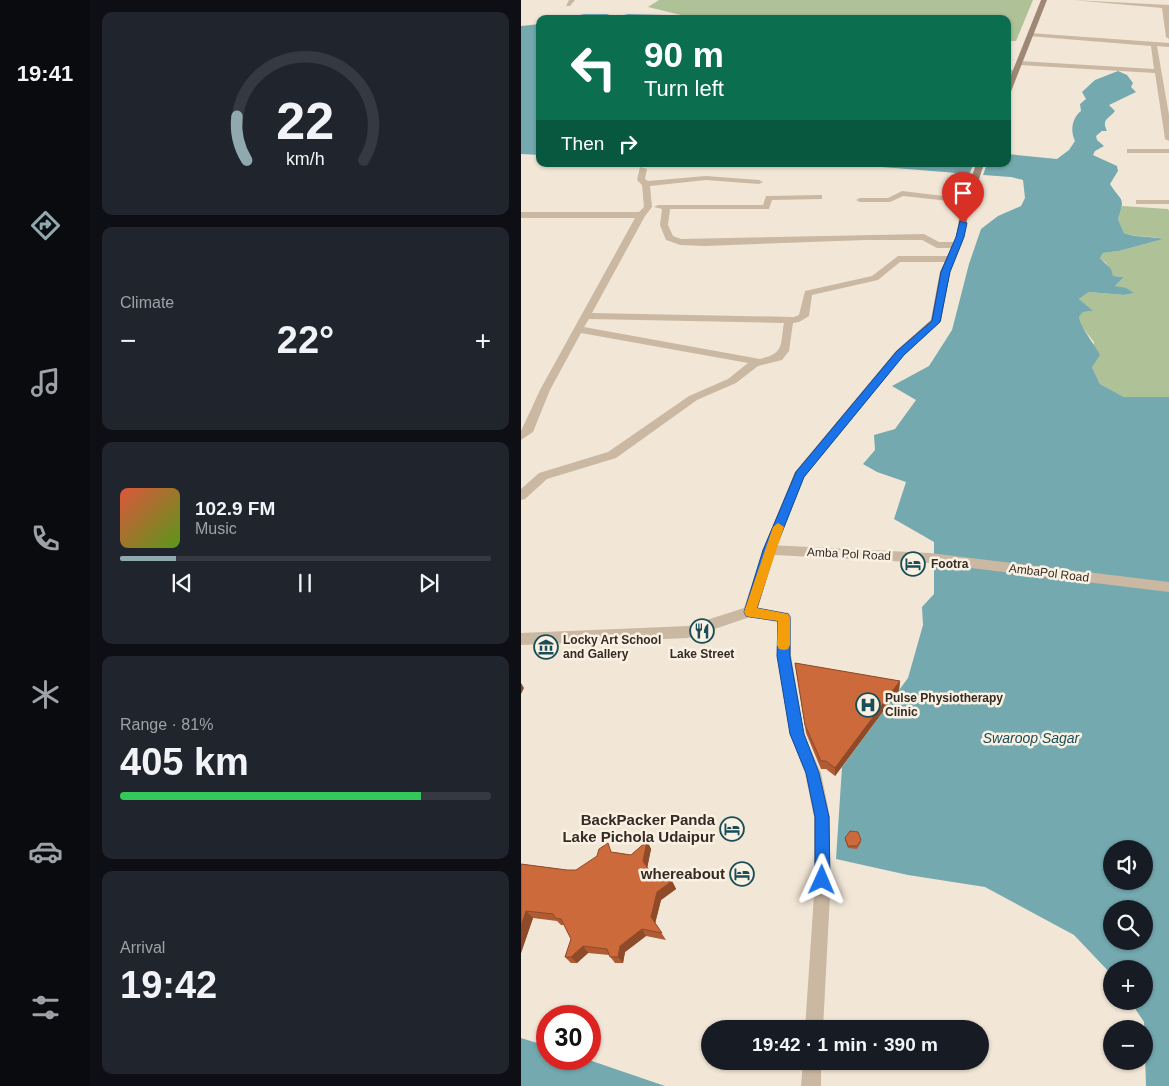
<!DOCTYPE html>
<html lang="en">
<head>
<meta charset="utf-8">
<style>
	body { margin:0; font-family:Arial,sans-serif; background:#20242c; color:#f1f3f6; height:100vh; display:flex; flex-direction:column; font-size:19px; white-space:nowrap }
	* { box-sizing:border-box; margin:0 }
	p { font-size:16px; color:#9ea1a6 }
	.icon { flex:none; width:28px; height:28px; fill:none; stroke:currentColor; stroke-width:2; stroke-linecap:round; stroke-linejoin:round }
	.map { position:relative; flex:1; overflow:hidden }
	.drawer { display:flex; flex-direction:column; gap:12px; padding:12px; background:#0d0f14; width:431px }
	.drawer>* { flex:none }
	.hud { position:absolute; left:15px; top:15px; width:475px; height:152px; border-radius:10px; box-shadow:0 1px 4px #0004; background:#0b6e4f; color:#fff; overflow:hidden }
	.fabs { position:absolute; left:582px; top:840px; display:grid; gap:10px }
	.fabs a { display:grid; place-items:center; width:50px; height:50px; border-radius:50%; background:#171b24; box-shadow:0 1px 4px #0004; font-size:25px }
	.speed { position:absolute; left:15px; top:1005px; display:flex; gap:10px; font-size:25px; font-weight:700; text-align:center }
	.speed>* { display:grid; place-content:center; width:65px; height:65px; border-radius:50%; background:#171b24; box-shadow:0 1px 4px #0004; line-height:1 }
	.speed .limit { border:8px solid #d22; background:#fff; color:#111 }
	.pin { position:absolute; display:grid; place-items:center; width:42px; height:42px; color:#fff; margin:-51px -21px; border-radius:50% 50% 50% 0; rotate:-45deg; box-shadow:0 0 5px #0007 }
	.pin .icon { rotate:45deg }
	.me { position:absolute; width:55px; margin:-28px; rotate:1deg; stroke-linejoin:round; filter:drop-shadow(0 0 4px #0008) }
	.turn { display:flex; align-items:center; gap:18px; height:105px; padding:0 25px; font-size:22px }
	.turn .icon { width:65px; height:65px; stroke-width:2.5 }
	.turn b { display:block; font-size:35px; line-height:42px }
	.then { display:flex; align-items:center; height:48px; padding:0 25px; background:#0003; gap:10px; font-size:19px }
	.big { font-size:38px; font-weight:700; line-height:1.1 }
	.drawer .widget { flex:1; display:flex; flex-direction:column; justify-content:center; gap:8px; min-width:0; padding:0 18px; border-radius:10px; background:#20242c }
	.drawer .dial { align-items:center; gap:0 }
	.dial svg { height:130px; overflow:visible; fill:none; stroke:#363941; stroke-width:7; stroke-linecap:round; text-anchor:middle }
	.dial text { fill:#f1f3f6; stroke:none }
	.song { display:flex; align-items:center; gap:15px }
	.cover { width:60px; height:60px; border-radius:8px; background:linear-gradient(135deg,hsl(10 70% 55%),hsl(90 70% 35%)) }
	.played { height:5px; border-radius:2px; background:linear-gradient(90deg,#90a9af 15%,#363941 15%) }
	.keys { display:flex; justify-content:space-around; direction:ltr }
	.heat { display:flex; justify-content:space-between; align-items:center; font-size:28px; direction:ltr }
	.charge { height:8px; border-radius:4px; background:linear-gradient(90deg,#34c759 81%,#363941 0) }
	.trip { position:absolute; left:180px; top:1020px; width:288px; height:50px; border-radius:25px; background:#171b24; box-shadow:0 1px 4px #0004; font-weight:700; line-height:50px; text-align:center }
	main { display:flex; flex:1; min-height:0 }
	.tabs { display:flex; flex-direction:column; width:90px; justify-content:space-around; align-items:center; background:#090b0e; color:#9ea1a6 }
	.tabs .icon { width:35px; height:35px }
	.tabs .active { color:#90a9af }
	.tabs b { font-size:22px; color:#f1f3f6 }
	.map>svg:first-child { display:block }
	.green { fill:#afc196 }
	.water { fill:#74a9b0; fill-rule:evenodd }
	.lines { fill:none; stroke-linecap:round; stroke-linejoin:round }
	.street { fill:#cab8a2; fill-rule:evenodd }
	.secondary { fill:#9e8774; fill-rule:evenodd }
	.wall { fill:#af5b33 }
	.shaded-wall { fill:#8f4a29 }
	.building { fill:#cc6a3b; stroke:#8f4a29 }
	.route { fill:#1a73e8; stroke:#114b97 }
	.slow { fill:#f59e0b }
	.labels { text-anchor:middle; stroke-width:5; stroke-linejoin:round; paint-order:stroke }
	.street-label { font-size:12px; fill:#352b25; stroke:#faf1e3 }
	.poi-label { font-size:12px; font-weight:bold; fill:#352b25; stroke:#faf1e3; text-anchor:start }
	.water-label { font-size:14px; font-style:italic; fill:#194e58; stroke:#faf1e3 }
	.near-poi-label { font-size:15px; font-weight:bold; fill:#352b25; stroke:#faf1e3; text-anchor:end }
</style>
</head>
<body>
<main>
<nav class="tabs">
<b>19:41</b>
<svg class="icon active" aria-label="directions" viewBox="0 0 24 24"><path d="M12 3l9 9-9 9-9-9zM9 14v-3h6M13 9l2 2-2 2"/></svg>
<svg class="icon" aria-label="music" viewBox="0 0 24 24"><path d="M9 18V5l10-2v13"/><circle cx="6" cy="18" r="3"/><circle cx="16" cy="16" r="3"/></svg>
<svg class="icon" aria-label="phone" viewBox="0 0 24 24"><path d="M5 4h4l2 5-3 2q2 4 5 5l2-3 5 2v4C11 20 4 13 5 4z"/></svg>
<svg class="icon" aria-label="climate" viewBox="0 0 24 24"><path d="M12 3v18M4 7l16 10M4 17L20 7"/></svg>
<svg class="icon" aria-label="car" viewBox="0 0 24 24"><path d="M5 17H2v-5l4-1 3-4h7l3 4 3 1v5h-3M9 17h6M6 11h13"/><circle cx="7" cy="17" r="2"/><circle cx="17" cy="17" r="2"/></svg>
<svg class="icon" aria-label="filters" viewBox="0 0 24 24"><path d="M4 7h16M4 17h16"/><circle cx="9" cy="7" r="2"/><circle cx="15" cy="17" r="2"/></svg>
</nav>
<section class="drawer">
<div class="widget dial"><svg viewBox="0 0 100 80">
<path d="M14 69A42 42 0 1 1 86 69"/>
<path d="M14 69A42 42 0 0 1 8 42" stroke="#90a9af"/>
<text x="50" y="56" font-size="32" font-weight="700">22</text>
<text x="50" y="72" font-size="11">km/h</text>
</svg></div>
<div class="widget"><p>Climate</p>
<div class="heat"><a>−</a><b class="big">22°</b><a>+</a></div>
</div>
<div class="widget">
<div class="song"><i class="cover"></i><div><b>102.9 FM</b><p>Music</p></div></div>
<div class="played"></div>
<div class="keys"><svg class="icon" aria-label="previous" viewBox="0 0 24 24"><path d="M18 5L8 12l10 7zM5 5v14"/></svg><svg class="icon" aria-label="pause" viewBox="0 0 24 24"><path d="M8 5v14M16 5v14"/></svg><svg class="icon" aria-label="next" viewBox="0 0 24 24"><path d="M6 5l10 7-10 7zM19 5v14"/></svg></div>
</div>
<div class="widget"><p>Range · 81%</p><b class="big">405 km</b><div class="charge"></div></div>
<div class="widget"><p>Arrival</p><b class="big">19:42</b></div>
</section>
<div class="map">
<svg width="648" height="1086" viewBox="0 0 648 1086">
	<rect width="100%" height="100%" fill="#f2e7d7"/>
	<path class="green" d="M138,0H512L495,41H486V19H168L160,15L127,7Z
		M601,206L647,209L648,211V397H603L579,384L571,367L573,342L558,323V317L562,312L571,311L558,299L568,292L603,295L612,293L594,286L603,277L592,276L585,263L579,258L582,253L598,251L641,239C628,235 615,238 603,233L597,219Z"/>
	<path class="water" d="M63,14H86L94,17L107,14L145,15L151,17V19H40Z
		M19,24V155L0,154V26Z
		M597,71L606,75L612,83L610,87L615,92L588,105L594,111C588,119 580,119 586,131H581L575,136L576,140L583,146L574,151L572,155L596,166L597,171L589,184C600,202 605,196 597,219L603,233C615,238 629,236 642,239L598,251L582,253L579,258L590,269L592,276L603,277L594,286L605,288L613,293L603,295L568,292L558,299L572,311L562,312L558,317C558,325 574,345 579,355L571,367L579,384L603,397H648V1086H625L623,1022L609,1001H624V969H591V975L553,935L464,887L387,875L315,859L321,767L387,678L402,625L401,607L413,594V542L373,519L385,482L356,472L342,464L354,450L353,435L374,429L395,400L371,386L408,366L431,330L448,264L460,229L477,216L500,206L504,198L502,180L490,177L462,175L466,164H486V154L536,159L548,150L554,141C549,131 551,118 560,111L559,104L565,99L561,92L574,80ZM591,849H624V881H591ZM591,909H624V941H591Z
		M324,164H453L448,174Z
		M0,1038L26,1046V1059H31L38,1066L49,1064L55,1059H65L144,1086H0Z"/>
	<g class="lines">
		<path class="street" d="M48,0H54L49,6H45Z
			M551,0L648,5V39L645,37L641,8Z
			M509,33L648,43V47L636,46L648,115V141L644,139L634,73L498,65L495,63L498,61L633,69L630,46L507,36Z
			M486,68L496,72L497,73L494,75L486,72Z
			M606,149H648V153H606Z
			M119,167L126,169L124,179L127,181L185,176L238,180L242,182L238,184L185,180L129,186L131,207L124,216L71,313L273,317L278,315L284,291L351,276L377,256H430L434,259L430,262H379L357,280L291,295L288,316L278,322L272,323L268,351L261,360L237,366L215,383L176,400L95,458L26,479L4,499L0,500V489L18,473L87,452L168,396L207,379L227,363L60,333L29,390L12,432L0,440V431L19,390L114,218H0V212H118L123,207L121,185L116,180ZM68,319L263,323C259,345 264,353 239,359L63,327Z
			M381,191L447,199L451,201L447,203L382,196L369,202H339L335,200L339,198H367Z
			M298,195H301V199L251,200L248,209H149L147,225L152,236L160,239L403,234L418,242H436L440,245L436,248H416L401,240H344L184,246L159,245L145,240L139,225L141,209L133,207L137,205H242L245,196H248Z
			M615,200H648V204H615Z
			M248,545L409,553L648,582V592L409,563L253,555L237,608L268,613L270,617V655L283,734L300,773L309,817V895L302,1029H284L293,895V817L284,773L269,734L256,655V622L229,617L167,638L0,645V633L167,626L223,608L242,550L244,547Z
			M282,1061H300V1086H280Z"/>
		<path class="secondary" d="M520,0H526L489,94L486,96V85Z
			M455,164H463L448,209L443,237L429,272L420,321L383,355L283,477L254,550L252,553H244L242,550L274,472L375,351L410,320L419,272L435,237L440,209Z"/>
	</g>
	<path class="wall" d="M274,663L379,681L378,690L314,776L305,769H300L285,733Z
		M324,838L340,842L336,849L327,848L324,840Z
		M126,841L130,849L126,868L133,878L151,881L155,889L140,900L134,923L145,940L125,936L104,952L102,963H94L88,955L67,953L56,963H50L44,957L50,939L43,925H40L36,921L12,918L0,953V864L46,870H55L92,852L110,855Z"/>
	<path class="shaded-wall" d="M379,681L378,690L314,776V768Z
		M0,683L3,688L0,694Z
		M126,841L130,849L126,869L122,861Z
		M151,881L155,889L140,900L134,924L130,917L136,892Z
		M5,911L12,918L0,953V926Z
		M121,929L125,936L104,952L102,963L97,957L99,946Z
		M62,946L67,953L56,963L50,957Z"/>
	<path class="building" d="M274,663L379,681L314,768L305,761H300L284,725Z
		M329,831L337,832L340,840L336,846H327L324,838Z
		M126,841L122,861L133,878L151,881L136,892L130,917L141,933L121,929L99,946L97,957H89L86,949L62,946L50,957H44L50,939L40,919L34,918L32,914L5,911L0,926V864L46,870H55L76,856L78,849L87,843L90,852L110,855Z"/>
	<path class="route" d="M439,221L446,223L443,237L429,272L419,322L383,355L283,477L254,550L236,608L267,614L269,617V656L283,734L298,773L308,817L309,880L306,885L301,888L296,885L294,880V817L285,773L269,734L256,656L257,621L229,617L225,616L223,612L242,550L275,472L376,351L411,321L420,272L435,237Z"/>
	<path class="slow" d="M257,523L263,527L236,608L267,614L269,617V645L267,649L263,650L258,649L256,645L257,621L229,617L225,616L223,612L252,527Z"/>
	<defs>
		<g id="hotel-ring" transform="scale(1.25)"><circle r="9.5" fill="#faf1e3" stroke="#194e58" stroke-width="1.5"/><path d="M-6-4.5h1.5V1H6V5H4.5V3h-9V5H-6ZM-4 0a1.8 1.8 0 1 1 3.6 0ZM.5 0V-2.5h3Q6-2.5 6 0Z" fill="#194e58"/></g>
		<g id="restaurant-ring" transform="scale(1.25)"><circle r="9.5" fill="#faf1e3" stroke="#194e58" stroke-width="1.5"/><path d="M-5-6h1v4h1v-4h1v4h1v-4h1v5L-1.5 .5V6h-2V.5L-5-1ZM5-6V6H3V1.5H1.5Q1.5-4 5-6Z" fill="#194e58"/></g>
		<g id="museum-ring" transform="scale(1.25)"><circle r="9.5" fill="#faf1e3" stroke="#194e58" stroke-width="1.5"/><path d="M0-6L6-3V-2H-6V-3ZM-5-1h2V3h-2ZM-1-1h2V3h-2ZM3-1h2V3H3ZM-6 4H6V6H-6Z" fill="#194e58"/></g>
		<g id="hospital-ring" transform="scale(1.25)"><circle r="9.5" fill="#faf1e3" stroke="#194e58" stroke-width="1.5"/><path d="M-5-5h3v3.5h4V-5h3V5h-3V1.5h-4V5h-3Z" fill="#194e58"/></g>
	</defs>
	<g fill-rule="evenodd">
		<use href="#hotel-ring" x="392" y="564"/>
		<use href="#restaurant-ring" x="181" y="631"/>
		<use href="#museum-ring" x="25" y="647"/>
		<use href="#hospital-ring" x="347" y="705"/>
		<use href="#hotel-ring" x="211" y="829"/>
		<use href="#hotel-ring" x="221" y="874"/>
	</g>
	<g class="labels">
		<g class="street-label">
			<text transform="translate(328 554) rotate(3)" y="4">Amba Pol Road</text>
			<text transform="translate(528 573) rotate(7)" y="4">AmbaPol Road</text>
		</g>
		<g class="poi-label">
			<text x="410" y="568">Footra</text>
			<text x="42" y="644">Locky Art School<tspan x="42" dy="14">and Gallery</tspan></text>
			<text x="181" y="658" text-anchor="middle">Lake Street</text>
			<text x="364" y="702">Pulse Physiotherapy<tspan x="364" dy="14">Clinic</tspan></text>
		</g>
		<g class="water-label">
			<text x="510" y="743">Swaroop Sagar</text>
		</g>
		<g class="near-poi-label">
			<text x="194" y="825">BackPacker Panda<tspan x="194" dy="17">Lake Pichola Udaipur</tspan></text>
			<text x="204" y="879">whereabout</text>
		</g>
	</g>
</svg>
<div class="fabs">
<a><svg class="icon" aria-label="sound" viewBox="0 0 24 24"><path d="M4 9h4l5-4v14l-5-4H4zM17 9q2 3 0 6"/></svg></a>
<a><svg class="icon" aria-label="search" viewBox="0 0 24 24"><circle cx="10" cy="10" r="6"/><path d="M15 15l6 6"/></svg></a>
<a>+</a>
<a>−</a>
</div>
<div class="speed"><div class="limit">30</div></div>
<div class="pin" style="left:442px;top:223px;background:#d93025"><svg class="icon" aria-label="arrive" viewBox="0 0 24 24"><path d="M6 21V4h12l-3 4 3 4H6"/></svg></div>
<svg class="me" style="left:301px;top:880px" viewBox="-20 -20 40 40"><path d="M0-17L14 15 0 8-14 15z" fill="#1a73e8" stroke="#fff" stroke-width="4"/></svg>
<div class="trip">19:42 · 1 min · 390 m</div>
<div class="hud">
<div class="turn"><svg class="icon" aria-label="left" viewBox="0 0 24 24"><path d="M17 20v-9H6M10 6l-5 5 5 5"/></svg><div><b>90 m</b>Turn left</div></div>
<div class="then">Then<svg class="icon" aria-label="right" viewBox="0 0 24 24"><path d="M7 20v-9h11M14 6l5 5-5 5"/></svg></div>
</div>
</div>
</main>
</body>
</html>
